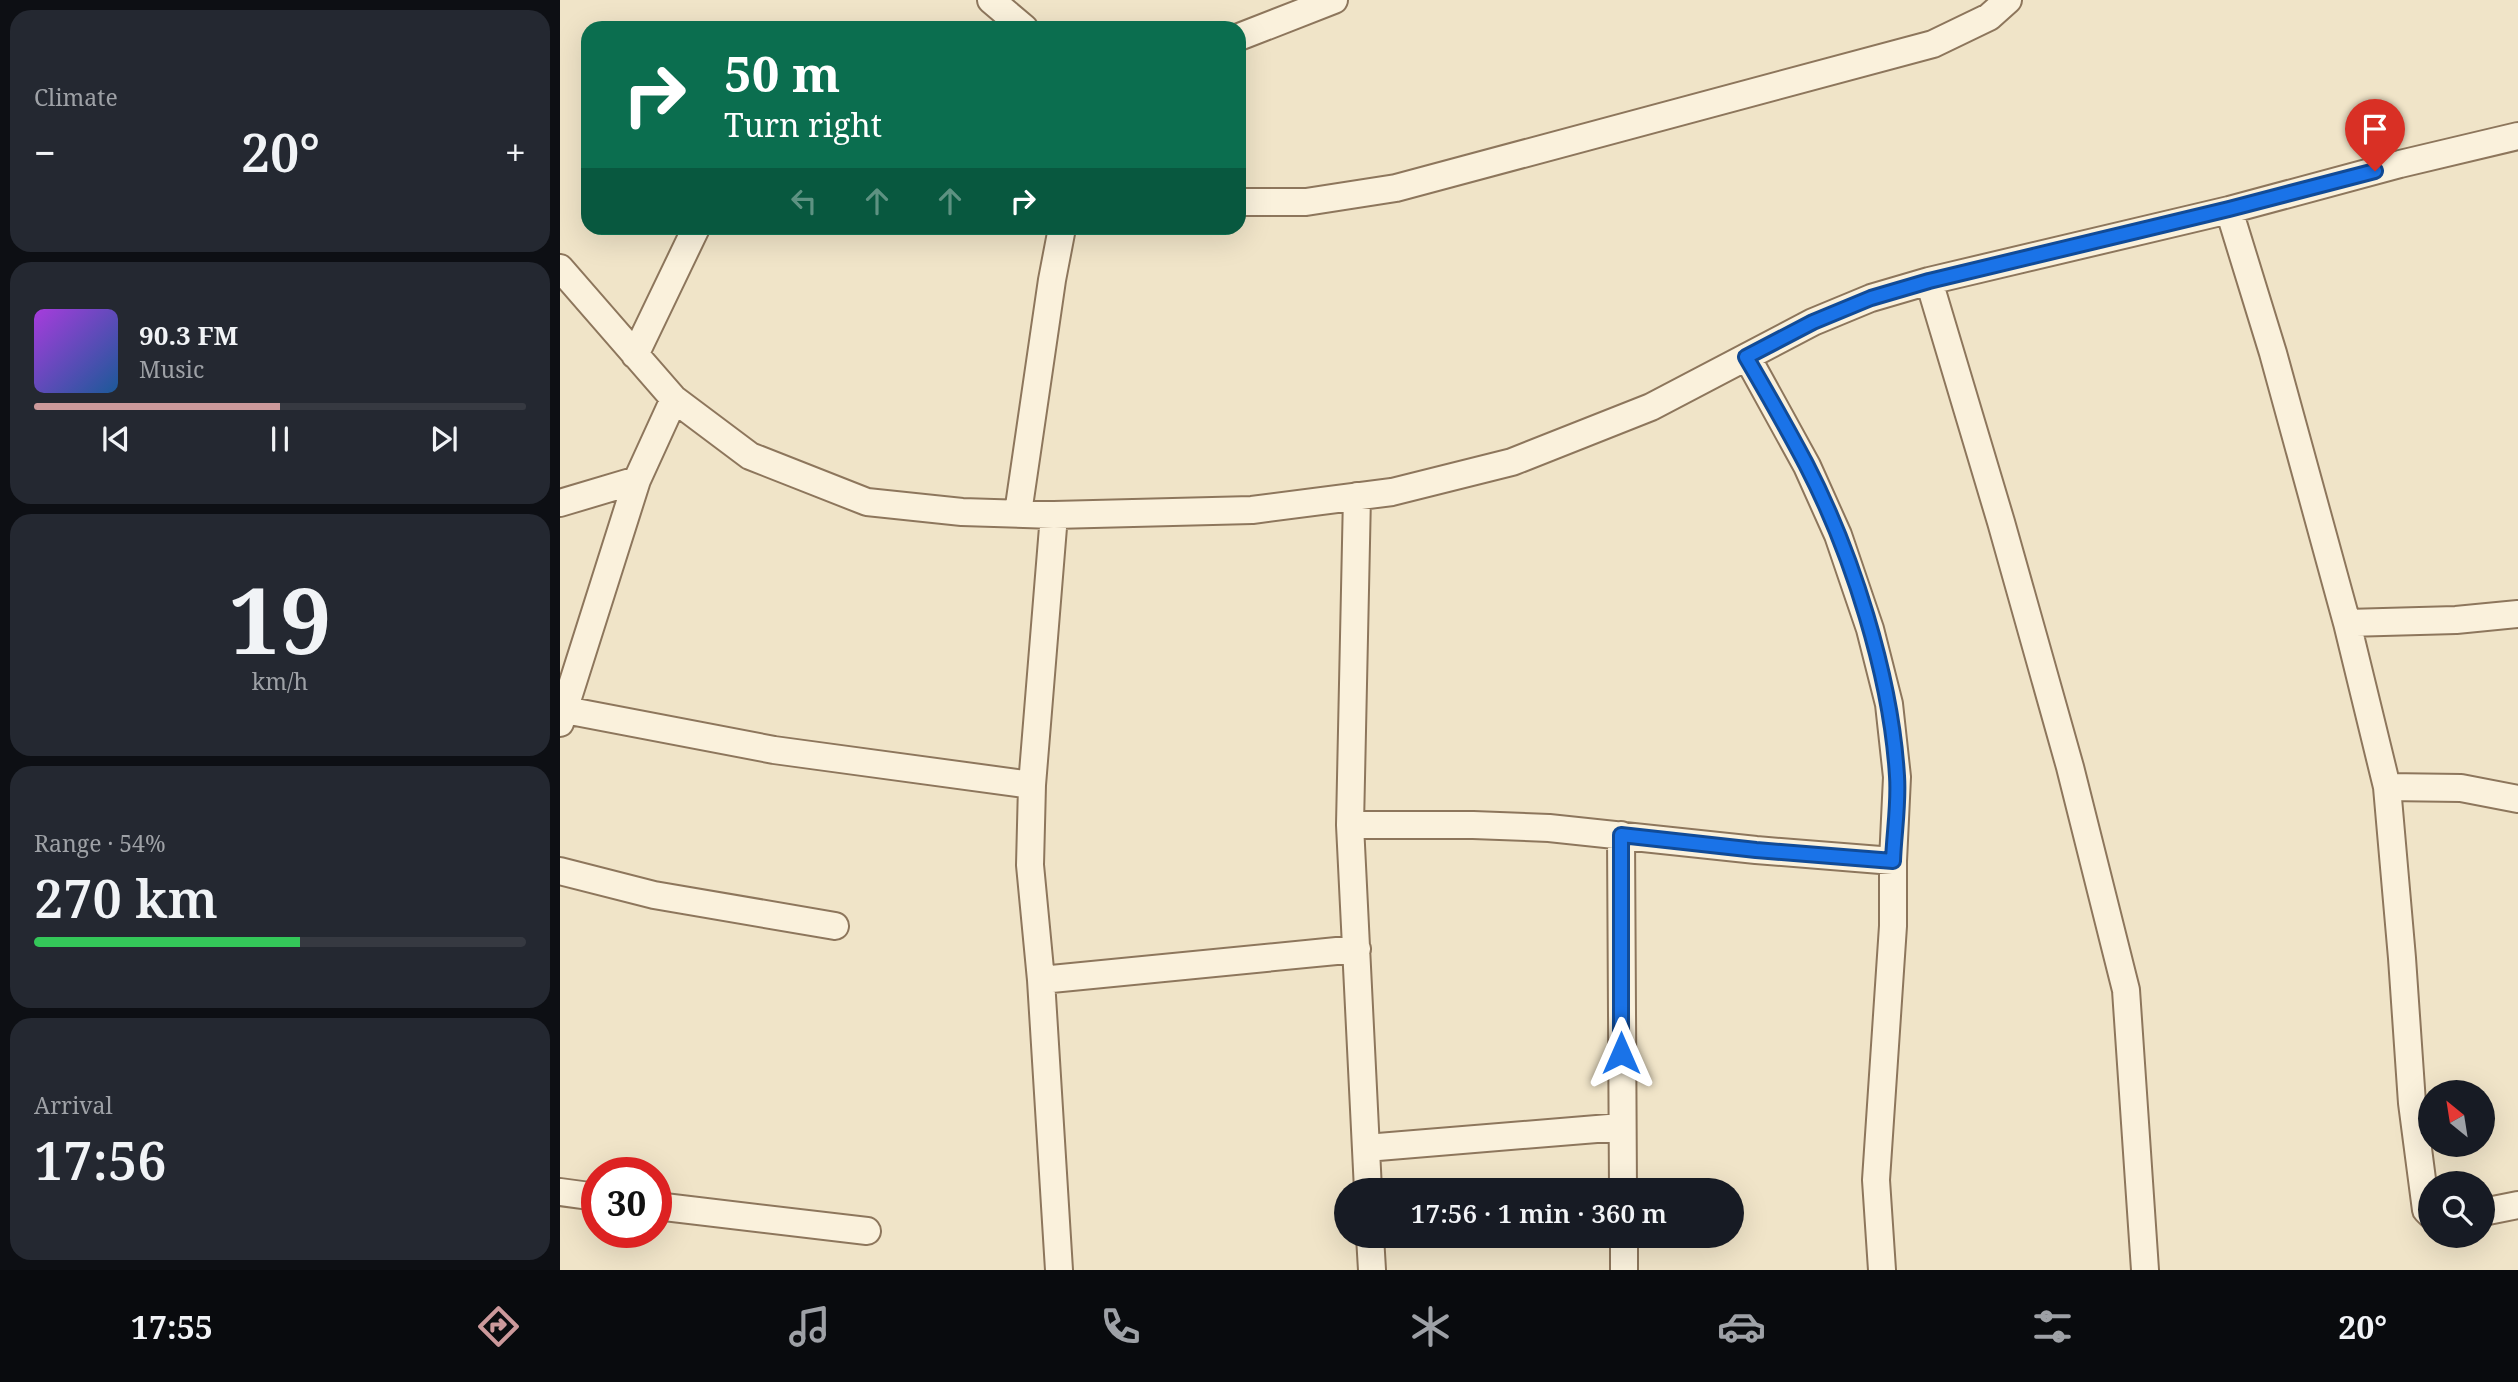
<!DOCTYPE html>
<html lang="en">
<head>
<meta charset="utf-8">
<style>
	body { margin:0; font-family:"Noto Serif",serif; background:#242831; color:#f1f3f6; height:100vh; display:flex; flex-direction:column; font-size:26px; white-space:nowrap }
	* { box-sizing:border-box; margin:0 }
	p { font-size:23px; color:#9ea1a6 }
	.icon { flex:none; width:38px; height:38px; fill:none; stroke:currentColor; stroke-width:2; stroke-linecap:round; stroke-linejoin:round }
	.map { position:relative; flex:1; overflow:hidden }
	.panel { display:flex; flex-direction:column; gap:10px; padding:10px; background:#0d0f14; width:560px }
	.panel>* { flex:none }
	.guide { position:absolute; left:21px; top:21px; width:665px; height:214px; border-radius:21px; box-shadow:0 7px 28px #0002; background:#0b6e4f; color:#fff; overflow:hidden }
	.needle { width:46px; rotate:330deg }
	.tools { position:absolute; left:1858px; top:1080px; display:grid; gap:14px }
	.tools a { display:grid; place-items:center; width:77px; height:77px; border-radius:50%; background:#171b24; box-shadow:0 7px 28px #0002; font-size:35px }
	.speed { position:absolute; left:21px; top:1157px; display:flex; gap:14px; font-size:35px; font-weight:700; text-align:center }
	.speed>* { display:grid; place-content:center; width:91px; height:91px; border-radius:50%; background:#171b24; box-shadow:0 7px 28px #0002; line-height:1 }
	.speed .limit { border:10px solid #d22; background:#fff; color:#111 }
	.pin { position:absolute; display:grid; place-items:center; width:60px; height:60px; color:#fff; margin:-72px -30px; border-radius:50% 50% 50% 0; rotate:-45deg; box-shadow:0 0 7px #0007 }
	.pin .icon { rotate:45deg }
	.me { position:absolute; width:77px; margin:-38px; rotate:0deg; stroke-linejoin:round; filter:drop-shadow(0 0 5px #0008) }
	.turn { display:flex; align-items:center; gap:24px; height:147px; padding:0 28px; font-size:32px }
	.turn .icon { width:91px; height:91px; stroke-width:2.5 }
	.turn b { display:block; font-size:49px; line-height:60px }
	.lanes { display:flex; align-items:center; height:66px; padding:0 28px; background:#0003; justify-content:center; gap:35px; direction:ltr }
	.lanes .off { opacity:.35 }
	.big { font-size:52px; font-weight:600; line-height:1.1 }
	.panel .tile { flex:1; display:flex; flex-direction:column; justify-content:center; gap:10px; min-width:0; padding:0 24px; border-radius:21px; background:#242831 }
	.panel .dial { align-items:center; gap:0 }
	.dial b { font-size:91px; line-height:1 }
	.song { display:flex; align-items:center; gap:21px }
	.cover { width:84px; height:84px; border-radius:10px; background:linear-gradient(135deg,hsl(280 70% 55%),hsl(210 70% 35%)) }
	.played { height:7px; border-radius:4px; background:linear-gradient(90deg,#cc999b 50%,#363941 50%) }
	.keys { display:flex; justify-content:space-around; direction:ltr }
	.heat { display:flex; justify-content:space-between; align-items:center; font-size:38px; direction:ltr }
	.charge { height:10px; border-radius:5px; background:linear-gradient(90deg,#34c759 54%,#363941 0) }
	.trip { position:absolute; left:774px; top:1178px; width:410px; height:70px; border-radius:35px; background:#171b24; box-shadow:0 7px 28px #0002; font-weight:600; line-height:70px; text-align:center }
	.tabs { display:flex; height:112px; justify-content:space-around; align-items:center; background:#090b0e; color:#9ea1a6 }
	.tabs .icon { width:49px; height:49px }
	.tabs .active { color:#cc999b }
	.tabs b { font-size:32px; color:#f1f3f6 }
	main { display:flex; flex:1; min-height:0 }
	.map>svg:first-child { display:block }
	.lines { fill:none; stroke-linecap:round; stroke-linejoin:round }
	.street-casing { stroke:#8d765c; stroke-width:30 }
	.street { stroke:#faf1dc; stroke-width:26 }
	.route-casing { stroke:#114b97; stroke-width:18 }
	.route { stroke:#1a73e8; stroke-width:12 }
</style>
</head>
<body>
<main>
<section class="panel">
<div class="tile"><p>Climate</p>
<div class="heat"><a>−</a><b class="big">20°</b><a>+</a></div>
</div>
<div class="tile">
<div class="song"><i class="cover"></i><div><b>90.3 FM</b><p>Music</p></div></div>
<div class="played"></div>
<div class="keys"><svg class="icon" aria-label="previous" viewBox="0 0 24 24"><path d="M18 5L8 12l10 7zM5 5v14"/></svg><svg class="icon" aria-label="pause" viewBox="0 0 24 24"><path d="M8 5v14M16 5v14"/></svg><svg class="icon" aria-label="next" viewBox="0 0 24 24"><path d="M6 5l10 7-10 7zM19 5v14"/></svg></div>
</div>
<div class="tile dial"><b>19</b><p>km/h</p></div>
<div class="tile"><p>Range · 54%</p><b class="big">270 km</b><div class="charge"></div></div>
<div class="tile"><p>Arrival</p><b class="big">17:56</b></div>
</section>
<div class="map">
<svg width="1958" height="1270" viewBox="0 0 1958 1270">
	<rect width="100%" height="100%" fill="#f0e4c8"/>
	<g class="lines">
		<g class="street-casing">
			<path id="street" d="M431,0L464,28
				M679,37L774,0
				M679,202H746L836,188L1373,44L1429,17L1448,0
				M1669,210L1713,353L1787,623L1827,787L1842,958L1852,1103L1866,1210L1871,1215
				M0,268L114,399L190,456L307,502L402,512L494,515L692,510L832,492L952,462L1091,407L1253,322L1311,298L1369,281L1669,210L1840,164L1958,136
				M1369,281L1441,522L1510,767L1566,990L1585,1270
				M75,355L136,228
				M1187,357L1247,466L1278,535L1310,629L1329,704L1337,777L1333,861V926L1316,1180L1322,1270
				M797,496L790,825L808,1190
				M0,503L77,480
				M458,513L492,280L502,228
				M494,515L472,785L470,865L481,980L499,1270
				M1787,623L1896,620L1958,614
				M0,709L214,750L472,785
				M0,723L77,480L114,399
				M1827,787L1901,788L1958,799
				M790,825H913L989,828L1196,850L1333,861
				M1061,835L1063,1190
				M0,871L94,895L275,926
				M481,980L797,949
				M806,1148L1061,1127
				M0,1192L37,1197
				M96,1206L307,1231
				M1923,1212L1958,1205
				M810,1236L812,1270
				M1064,1236V1270"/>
		</g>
		<use href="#street" class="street"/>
	</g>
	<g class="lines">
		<g class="route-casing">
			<path id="route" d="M1061,1053V835L1196,850L1333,861C1334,833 1339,804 1337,776C1331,676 1292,553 1246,464C1227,428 1207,393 1186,357L1253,322L1311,298L1369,281L1669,209L1815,171"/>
		</g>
		<use href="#route" class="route"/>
	</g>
</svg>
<div class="tools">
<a><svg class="needle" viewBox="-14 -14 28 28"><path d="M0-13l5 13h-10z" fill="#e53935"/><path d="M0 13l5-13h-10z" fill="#9ea1a6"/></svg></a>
<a><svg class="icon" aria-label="search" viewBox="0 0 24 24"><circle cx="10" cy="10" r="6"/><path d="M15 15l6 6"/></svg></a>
</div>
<div class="speed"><div class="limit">30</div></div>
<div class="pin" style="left:1815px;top:171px;background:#d93025"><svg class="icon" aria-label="arrive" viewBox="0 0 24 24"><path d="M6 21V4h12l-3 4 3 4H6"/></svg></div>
<svg class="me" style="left:1061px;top:1053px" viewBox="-20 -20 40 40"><path d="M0-17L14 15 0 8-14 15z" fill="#1a73e8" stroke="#fff" stroke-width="4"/></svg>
<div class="trip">17:56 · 1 min · 360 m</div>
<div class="guide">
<div class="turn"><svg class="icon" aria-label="right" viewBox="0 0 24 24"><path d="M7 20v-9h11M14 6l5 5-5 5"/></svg><div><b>50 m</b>Turn right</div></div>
<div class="lanes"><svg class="icon off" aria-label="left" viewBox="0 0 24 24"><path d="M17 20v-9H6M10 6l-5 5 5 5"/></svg><svg class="icon off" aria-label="ahead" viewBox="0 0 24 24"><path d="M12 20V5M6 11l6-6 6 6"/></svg><svg class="icon off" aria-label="ahead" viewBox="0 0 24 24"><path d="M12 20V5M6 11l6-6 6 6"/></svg><svg class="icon" aria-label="right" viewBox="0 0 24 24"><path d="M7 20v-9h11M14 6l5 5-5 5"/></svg></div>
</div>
</div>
</main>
<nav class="tabs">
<b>17:55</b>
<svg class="icon active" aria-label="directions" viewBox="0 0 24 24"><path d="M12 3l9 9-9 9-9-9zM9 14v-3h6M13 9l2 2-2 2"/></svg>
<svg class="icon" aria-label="music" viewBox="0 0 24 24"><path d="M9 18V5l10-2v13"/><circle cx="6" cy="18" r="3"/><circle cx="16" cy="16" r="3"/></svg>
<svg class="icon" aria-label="phone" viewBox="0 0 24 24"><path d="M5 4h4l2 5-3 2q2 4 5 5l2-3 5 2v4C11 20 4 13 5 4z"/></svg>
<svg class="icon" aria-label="climate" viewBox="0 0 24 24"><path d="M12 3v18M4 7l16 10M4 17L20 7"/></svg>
<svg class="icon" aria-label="car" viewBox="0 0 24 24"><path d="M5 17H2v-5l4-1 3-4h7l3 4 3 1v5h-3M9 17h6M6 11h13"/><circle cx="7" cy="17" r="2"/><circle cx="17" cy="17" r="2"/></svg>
<svg class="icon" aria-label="filters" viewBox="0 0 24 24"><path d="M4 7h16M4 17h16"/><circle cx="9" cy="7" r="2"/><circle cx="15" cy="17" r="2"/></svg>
<b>20°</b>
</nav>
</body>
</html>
